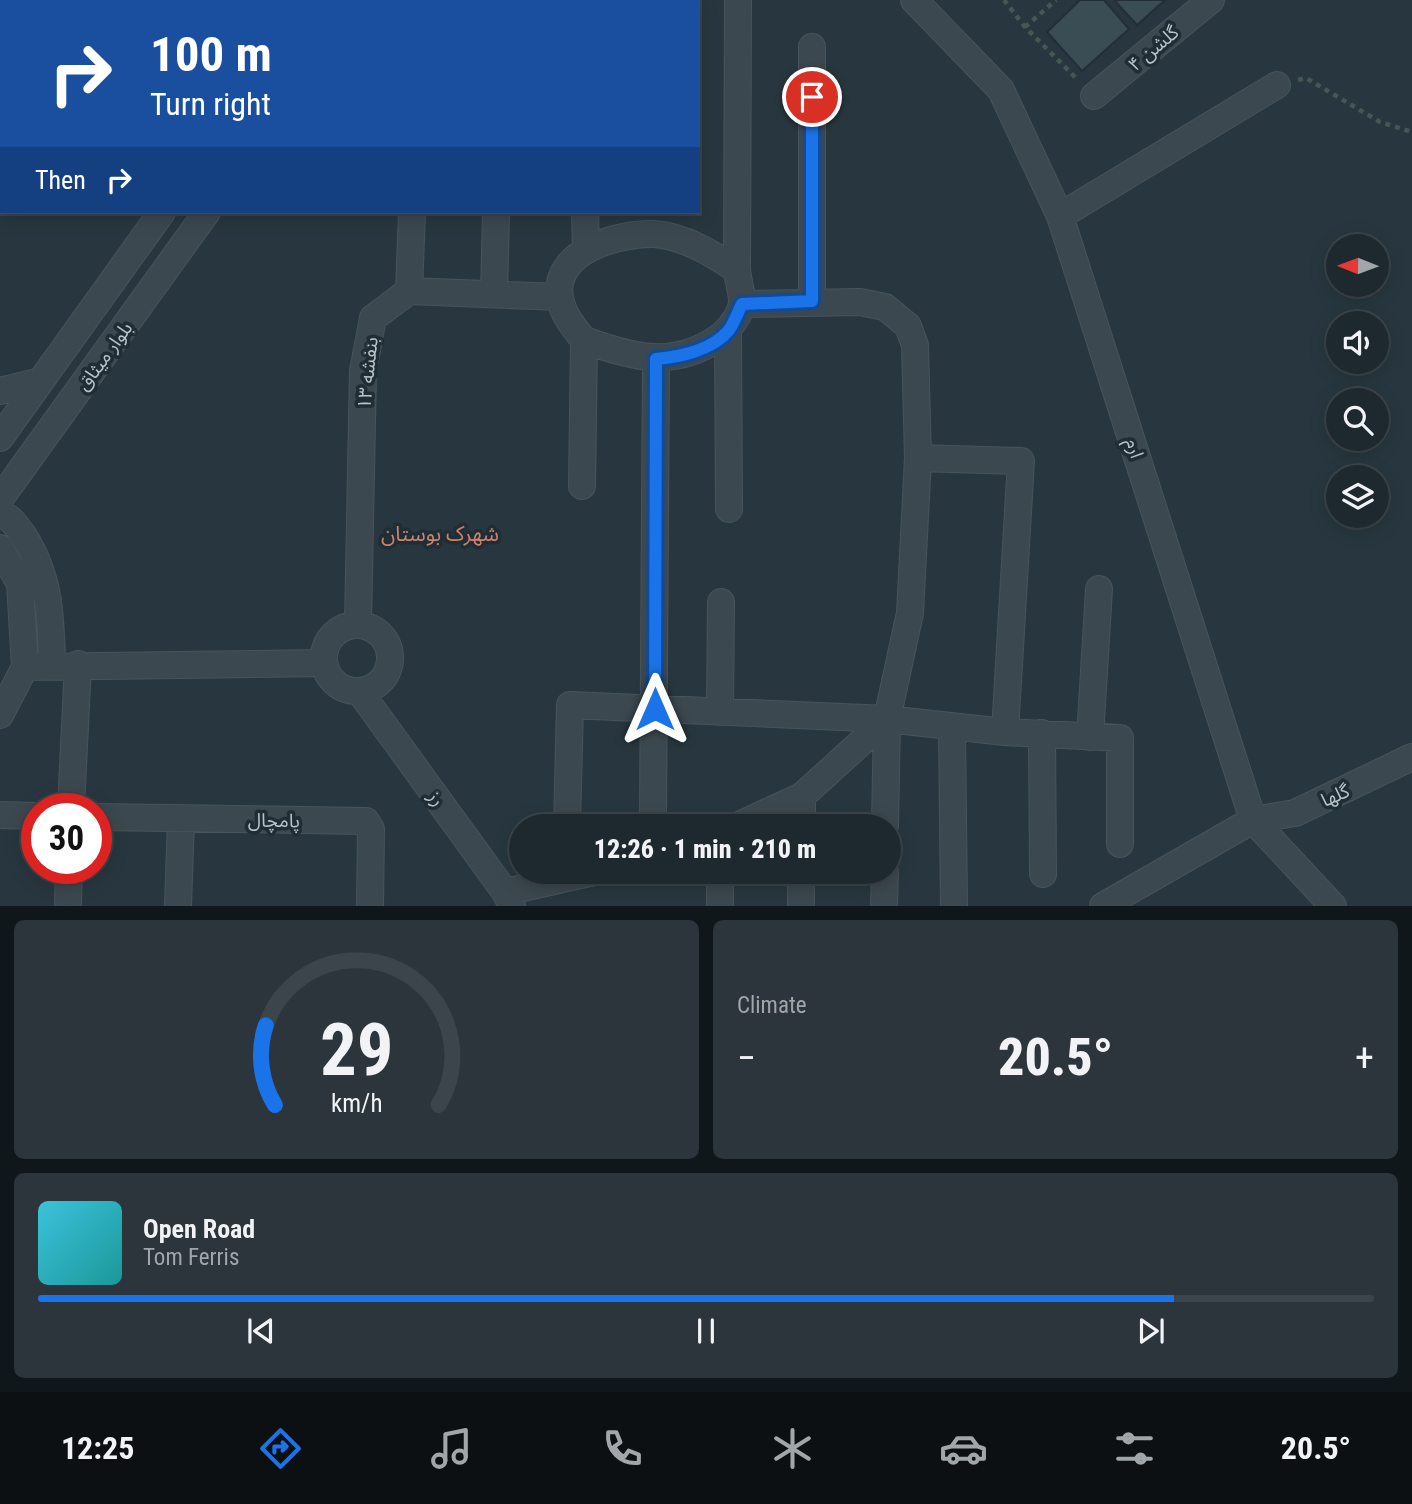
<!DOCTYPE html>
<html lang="en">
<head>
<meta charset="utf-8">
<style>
	body { margin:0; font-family:"Roboto Condensed","Noto Sans Arabic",sans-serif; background:#2b353b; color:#f1f3f6; height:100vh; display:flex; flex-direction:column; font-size:26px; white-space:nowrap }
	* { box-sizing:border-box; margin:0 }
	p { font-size:23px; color:#a1a6aa }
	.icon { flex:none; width:38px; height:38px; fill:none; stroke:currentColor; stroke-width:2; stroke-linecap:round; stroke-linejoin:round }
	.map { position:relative; height:906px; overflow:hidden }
	.details { display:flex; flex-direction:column; gap:14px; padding:14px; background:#10171a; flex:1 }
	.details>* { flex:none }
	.guide { position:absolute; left:0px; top:0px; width:700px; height:214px; box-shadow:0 4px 18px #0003,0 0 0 2px #3c454b; background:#1a4fa0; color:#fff; overflow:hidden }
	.needle { width:46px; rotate:271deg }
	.tools { position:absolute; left:1326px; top:234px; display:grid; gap:14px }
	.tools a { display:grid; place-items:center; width:63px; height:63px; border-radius:50%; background:#1e292f; box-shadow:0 4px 18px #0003,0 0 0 2px #3c454b; font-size:35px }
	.speed { position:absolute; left:21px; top:793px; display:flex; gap:14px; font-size:35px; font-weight:700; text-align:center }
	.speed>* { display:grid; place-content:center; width:91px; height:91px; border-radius:50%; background:#1e292f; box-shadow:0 4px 18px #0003,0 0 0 2px #3c454b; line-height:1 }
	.speed .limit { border:10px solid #d22; background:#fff; color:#111 }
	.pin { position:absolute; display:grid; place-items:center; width:60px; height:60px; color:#fff; margin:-30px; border:4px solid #fff; border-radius:50%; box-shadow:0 2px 7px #0007 }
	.me { position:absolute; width:77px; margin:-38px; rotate:0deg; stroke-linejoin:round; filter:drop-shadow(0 0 5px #0008) }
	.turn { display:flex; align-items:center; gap:24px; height:147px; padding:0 35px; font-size:32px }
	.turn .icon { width:91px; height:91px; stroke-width:2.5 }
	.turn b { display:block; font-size:49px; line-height:60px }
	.then { display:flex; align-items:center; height:66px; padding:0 35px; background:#0003; gap:14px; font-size:26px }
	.big { font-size:52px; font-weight:800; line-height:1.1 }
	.details .widget { flex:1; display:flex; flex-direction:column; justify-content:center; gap:10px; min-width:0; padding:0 24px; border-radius:10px; background:#2b353b }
	.details .dial { align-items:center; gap:0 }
	.dial svg { height:182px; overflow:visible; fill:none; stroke:#3c454b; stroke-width:7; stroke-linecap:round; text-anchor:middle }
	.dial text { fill:#f1f3f6; stroke:none }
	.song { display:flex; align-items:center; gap:21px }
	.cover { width:84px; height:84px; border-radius:10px; background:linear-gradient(135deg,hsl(190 70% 55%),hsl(180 70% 35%)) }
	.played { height:7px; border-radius:4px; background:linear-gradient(90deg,#1a73e8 85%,#3c454b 85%) }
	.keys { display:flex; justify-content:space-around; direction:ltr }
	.heat { display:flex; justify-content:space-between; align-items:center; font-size:38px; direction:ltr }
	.details .tiles { flex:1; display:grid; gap:14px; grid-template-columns:1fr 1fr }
	.widget:last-child { grid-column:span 2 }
	.trip { position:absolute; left:509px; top:814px; width:392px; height:70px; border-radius:35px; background:#1e292f; box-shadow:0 4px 18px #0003,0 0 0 2px #3c454b; font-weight:800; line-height:70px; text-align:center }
	.tab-bar { display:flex; height:112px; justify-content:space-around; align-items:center; background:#0c1013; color:#a1a6aa }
	.tab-bar .icon { width:49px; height:49px }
	.tab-bar .on { color:#1a73e8 }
	.tab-bar b { font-size:32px; color:#f1f3f6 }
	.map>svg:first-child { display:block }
	.building { fill:#3a4c54; stroke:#222f36; stroke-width:2 }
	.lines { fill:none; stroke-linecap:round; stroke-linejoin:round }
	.minor-casing { stroke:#48545b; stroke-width:28 }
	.path { stroke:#435855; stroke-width:4.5; stroke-dasharray:5 5; stroke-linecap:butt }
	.minor { stroke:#3c484f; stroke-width:26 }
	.route-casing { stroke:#114b97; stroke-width:18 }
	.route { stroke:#1a73e8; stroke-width:12 }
	.labels { text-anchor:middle; stroke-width:7; stroke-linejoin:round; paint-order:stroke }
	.street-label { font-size:19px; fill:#b8c3c9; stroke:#202d34 }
	.neighbourhood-label { font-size:21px; fill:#cd836f; stroke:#202d34 }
</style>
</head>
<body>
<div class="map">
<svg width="1412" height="906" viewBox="0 0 1412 906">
	<rect width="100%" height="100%" fill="#28373f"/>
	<path class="building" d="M1080,0H1104L1129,29L1082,71L1047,32Z
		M1114,0H1165L1137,25Z"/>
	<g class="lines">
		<g class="minor-casing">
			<path id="minor" d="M581,0V2
				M914,0L1001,90L1060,216L1253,820L1333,906
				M198,2L199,0
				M312,2L314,0
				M358,2L360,0
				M656,2V0
				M0,6L2,4
				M0,78L2,79
				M1094,96L1211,0
				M585,212L586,248
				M1060,216L1277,85
				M737,270L738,0
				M409,291L412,212
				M494,294L496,212
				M812,301V47
				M728,331L729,509
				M0,391L41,381
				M0,438L162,212
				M582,486L584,340C574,328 563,315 560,298C552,251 618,233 654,234C684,236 713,254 737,270C738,280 742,292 742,302C741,315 728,331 718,338C674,369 631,357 584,340
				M0,499L207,212
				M0,514C11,516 17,527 23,535C50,576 51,617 52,665
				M0,548L20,584L25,667L0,715
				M358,624L363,371L373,318L409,291L560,297
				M324 658a33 33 0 1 1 66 0a33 33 0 1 1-66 0Z
				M25,667L324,663
				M360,692L505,892L512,906
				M720,712L721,602
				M952,728L954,906
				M1005,732L1120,738V844
				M1042,733L1043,874
				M1090,737L1099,589
				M71,808L78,664
				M0,815L37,816
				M96,817L366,821L371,829L370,906
				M653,818L656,359
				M567,826L570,705L887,719L1005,732L1021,461L918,458
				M737,826L802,796L887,719L910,613L918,458L915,345L908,326L885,307L860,302L742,304
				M802,826V796
				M885,826L887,719
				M505,892L594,872
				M68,906L69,868
				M178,906L181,819
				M720,906V872
				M801,906V872
				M884,906L885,872
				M1103,906L1253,820L1295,813L1412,757"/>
		</g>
		<path class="path" d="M1004,0L1025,27L1077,79
			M1025,27L1056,0
			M1298,80L1306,78L1380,122L1412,132"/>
		<use href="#minor" class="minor"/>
	</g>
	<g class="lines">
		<g class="route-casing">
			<path id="route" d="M655,709L656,359C680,357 713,350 729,330C734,323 738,312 742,304L812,301V97"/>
		</g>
		<use href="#route" class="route"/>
	</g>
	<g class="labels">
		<g class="street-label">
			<text transform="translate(1153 48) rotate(-40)" y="7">گلشن ۴</text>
			<text transform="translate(104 356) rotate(-54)" y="7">بلوار میثاق</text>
			<text transform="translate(367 373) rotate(-84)" y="7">بنفشه ۱۳</text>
			<text transform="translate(1135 448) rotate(72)" y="7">ارم</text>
			<text transform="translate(1335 795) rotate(-24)" y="7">گلها</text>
			<text transform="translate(437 798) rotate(54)" y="7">رز</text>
			<text transform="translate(274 820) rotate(1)" y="7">پامچال</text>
		</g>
		<g class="neighbourhood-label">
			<text x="440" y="541">شهرک بوستان</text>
		</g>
	</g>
</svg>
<div class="tools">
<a><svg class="needle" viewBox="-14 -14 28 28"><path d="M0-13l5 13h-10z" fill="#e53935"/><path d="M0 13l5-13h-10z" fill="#a1a6aa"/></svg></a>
<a><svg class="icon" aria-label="sound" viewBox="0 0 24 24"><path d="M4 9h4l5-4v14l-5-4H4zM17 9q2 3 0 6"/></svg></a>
<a><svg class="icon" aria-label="search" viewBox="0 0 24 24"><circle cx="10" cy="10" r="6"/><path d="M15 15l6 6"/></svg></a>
<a><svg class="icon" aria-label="layers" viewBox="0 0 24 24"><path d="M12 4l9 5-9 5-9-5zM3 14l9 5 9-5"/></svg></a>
</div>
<div class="speed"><div class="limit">30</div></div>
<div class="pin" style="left:812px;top:97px;background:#d93025"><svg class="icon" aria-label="arrive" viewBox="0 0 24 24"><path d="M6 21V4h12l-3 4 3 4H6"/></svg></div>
<svg class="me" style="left:655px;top:709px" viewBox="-20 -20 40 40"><path d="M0-17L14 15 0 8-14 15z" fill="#1a73e8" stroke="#fff" stroke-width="4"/></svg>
<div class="trip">12:26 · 1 min · 210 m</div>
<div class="guide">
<div class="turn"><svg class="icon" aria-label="right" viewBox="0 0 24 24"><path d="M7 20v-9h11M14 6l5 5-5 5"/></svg><div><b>100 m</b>Turn right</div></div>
<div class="then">Then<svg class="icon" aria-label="right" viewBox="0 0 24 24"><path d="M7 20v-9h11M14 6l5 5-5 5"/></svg></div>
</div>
</div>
<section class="details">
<div class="tiles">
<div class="widget dial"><svg viewBox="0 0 100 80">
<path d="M14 69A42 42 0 1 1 86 69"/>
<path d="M14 69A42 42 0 0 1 10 34" stroke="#1a73e8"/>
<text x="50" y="56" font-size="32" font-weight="700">29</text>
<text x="50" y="72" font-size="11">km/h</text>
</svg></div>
<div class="widget"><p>Climate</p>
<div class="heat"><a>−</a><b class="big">20.5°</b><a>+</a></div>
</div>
<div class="widget">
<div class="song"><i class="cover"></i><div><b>Open Road</b><p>Tom Ferris</p></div></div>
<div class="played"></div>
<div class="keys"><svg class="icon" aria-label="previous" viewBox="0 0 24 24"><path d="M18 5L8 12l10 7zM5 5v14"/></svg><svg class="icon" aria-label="pause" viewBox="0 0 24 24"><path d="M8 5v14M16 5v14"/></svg><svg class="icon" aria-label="next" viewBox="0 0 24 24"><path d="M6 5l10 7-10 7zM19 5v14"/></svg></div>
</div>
</div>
</section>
<nav class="tab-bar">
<b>12:25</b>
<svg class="icon on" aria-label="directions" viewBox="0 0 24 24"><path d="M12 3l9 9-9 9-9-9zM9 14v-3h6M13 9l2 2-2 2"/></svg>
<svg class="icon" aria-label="music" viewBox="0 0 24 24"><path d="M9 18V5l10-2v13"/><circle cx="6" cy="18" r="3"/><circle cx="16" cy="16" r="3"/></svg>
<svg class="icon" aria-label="phone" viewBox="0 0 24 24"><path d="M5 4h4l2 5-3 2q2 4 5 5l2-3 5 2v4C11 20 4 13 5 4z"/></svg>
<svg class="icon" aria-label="climate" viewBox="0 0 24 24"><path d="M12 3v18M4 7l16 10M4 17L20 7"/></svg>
<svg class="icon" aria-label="car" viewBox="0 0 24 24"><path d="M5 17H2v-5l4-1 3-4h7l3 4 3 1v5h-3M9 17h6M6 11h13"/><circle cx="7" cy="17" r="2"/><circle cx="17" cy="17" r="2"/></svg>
<svg class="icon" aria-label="filters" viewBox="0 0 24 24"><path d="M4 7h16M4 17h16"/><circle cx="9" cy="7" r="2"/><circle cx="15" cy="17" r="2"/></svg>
<b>20.5°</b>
</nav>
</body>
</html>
